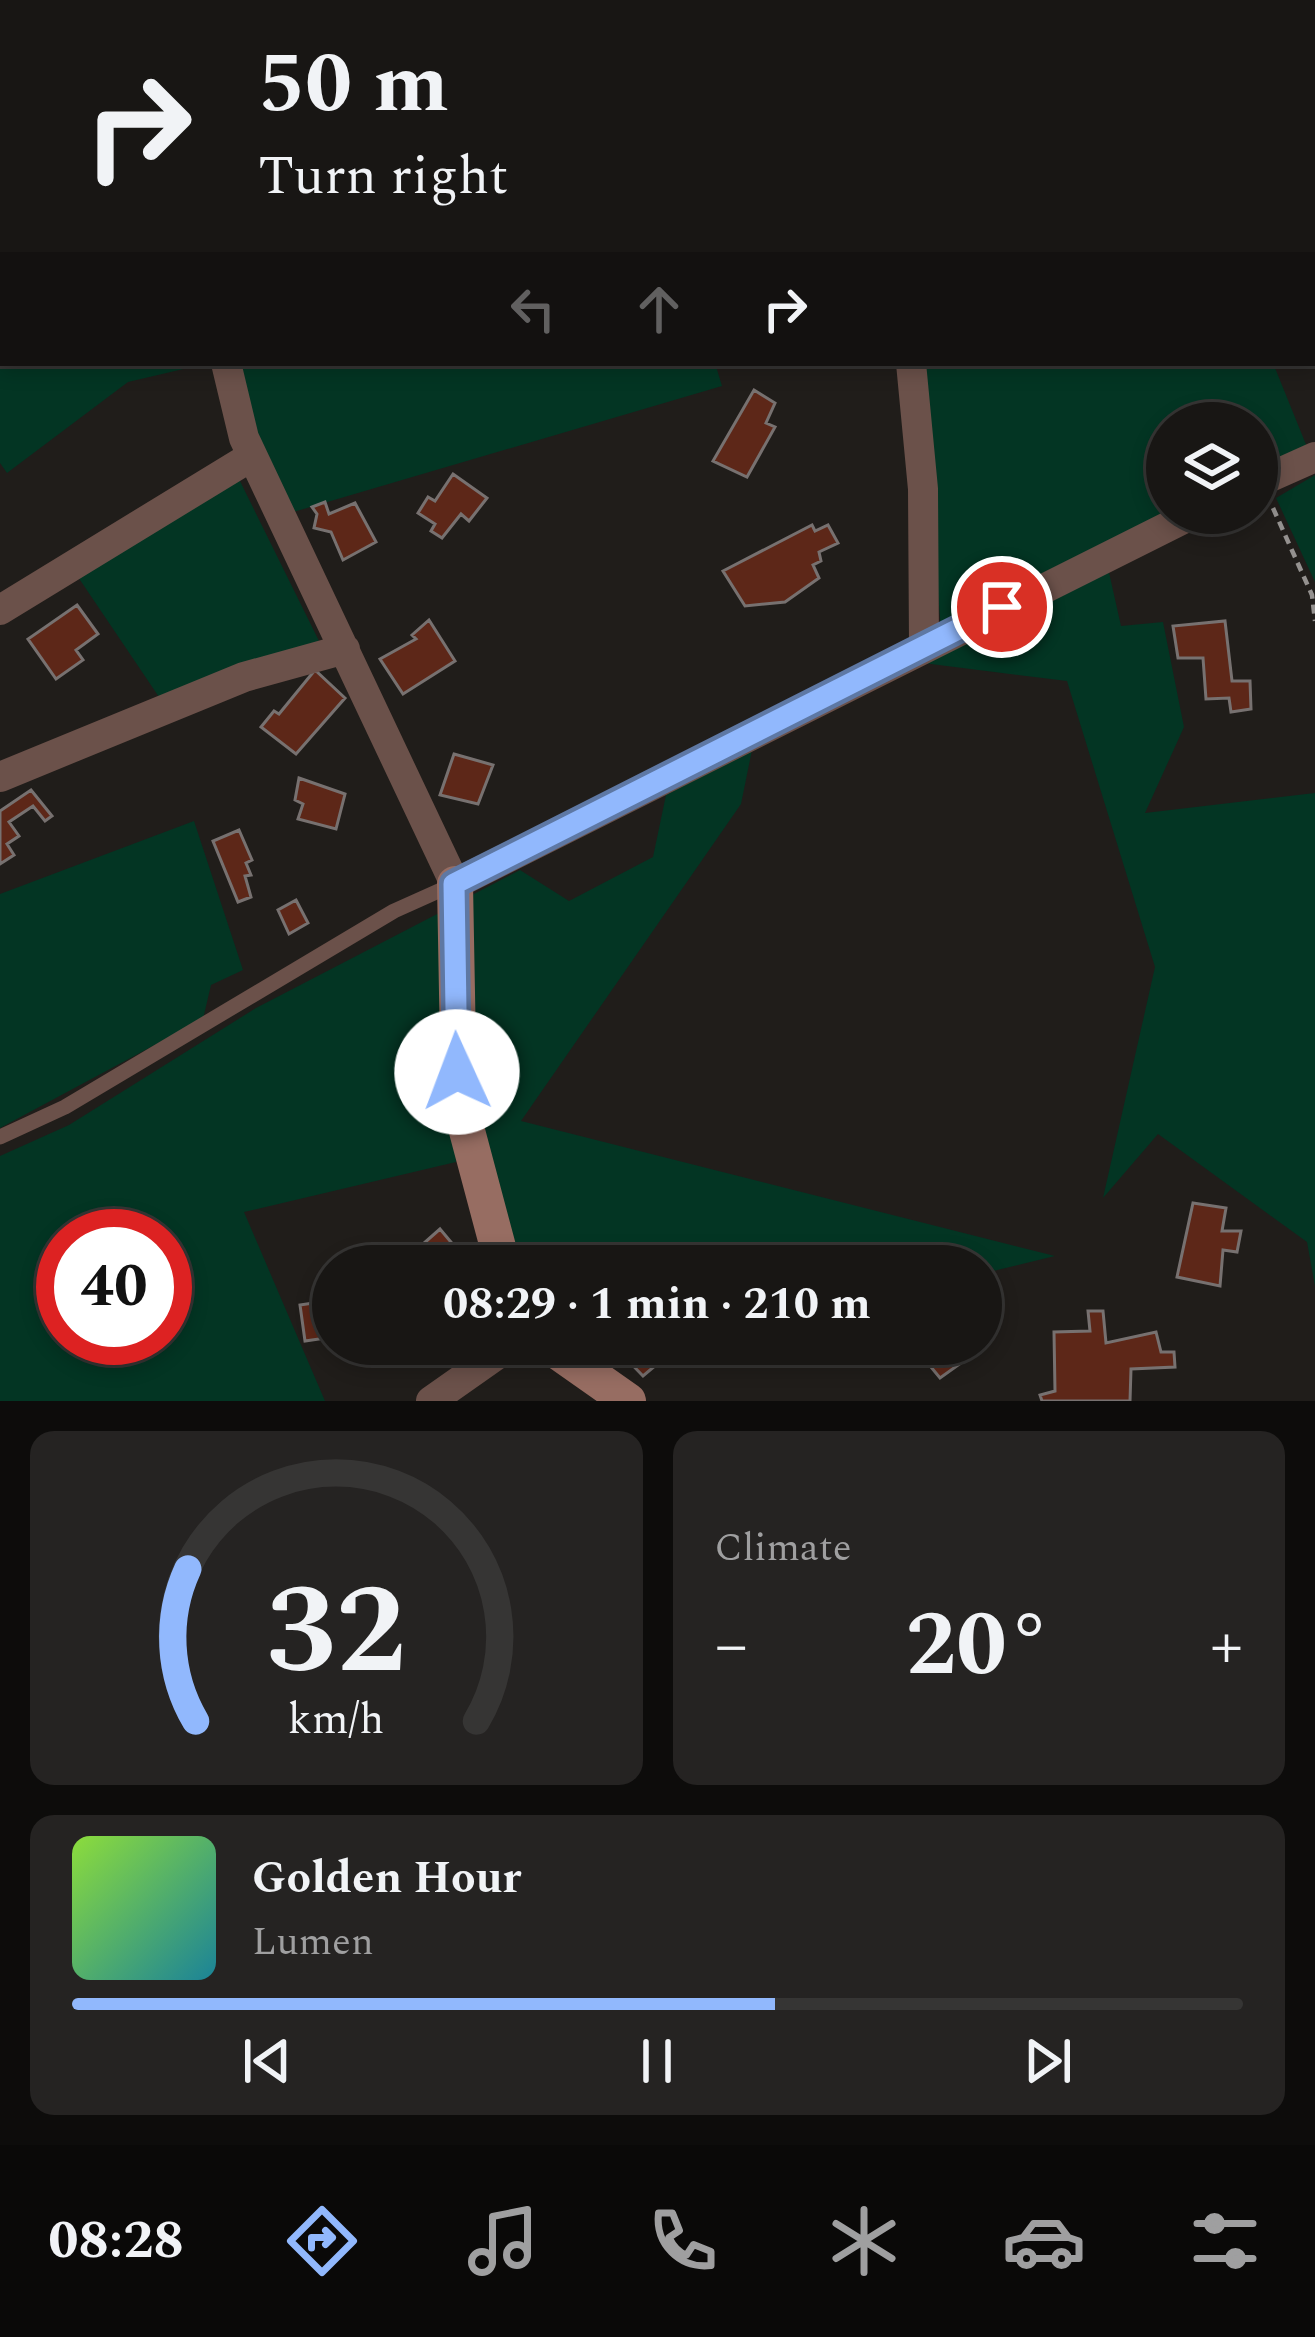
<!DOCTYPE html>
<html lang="en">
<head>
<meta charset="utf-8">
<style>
	body { margin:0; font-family:Spectral,serif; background:#252322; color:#f1f3f6; height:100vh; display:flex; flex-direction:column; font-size:45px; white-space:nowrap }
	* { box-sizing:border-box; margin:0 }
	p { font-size:39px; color:#9f9fa0 }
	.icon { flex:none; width:66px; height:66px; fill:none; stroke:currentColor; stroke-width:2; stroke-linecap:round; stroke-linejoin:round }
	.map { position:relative; height:1401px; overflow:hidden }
	.details { display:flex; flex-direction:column; gap:30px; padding:30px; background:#0d0c0b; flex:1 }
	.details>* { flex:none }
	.banner { position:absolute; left:0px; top:0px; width:1317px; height:366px; box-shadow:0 6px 18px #0003,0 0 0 3px #363534; background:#181614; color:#f1f3f6; overflow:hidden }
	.buttons { position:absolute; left:1146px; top:402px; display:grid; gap:24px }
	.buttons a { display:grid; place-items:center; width:132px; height:132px; border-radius:50%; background:#181614; box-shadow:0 6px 18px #0003,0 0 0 3px #363534; font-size:60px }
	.speed { position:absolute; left:36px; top:1209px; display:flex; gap:24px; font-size:60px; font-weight:700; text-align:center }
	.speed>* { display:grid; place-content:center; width:156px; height:156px; border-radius:50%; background:#181614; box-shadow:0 6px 18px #0003,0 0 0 3px #363534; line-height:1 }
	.speed .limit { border:18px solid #d22; background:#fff; color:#111 }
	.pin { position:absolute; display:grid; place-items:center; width:102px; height:102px; color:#fff; margin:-51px; border:6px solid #fff; border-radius:50%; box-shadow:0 3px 12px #0007 }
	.me { position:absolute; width:132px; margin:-66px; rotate:358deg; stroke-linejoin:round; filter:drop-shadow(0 0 9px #0008) }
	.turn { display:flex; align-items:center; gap:42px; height:252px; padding:0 60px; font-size:54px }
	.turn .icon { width:156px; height:156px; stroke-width:2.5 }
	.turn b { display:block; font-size:84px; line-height:102px }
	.lanes { display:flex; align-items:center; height:114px; padding:0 60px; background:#0003; justify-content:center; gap:60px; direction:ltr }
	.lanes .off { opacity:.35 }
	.big { font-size:90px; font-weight:700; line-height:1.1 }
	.details .widget { flex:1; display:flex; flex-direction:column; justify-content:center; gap:18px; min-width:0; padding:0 42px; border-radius:24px; background:#252322 }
	.details .dial { align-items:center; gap:0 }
	.dial svg { height:312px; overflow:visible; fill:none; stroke:#363534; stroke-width:7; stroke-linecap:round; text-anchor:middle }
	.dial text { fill:#f1f3f6; stroke:none }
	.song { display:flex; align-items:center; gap:36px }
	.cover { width:144px; height:144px; border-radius:18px; background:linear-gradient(135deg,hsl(90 70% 55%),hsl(190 70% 35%)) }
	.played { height:12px; border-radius:6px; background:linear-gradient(90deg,#91b8fd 60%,#363534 60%) }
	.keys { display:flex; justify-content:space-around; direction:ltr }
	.heat { display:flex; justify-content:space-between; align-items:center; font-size:66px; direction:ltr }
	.details .tiles { flex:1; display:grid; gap:30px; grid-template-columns:1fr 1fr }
	.widget:last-child { grid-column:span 2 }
	.trip { position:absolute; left:312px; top:1245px; width:690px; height:120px; border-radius:60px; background:#181614; box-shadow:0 6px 18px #0003,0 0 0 3px #363534; font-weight:700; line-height:120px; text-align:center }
	.tabs { display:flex; height:192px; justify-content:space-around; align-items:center; background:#0a0908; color:#9f9fa0 }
	.tabs .icon { width:84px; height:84px }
	.tabs .selected { color:#91b8fd }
	.tabs b { font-size:54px; color:#f1f3f6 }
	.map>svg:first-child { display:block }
	.green { fill:#033523; fill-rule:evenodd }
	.building { fill:#5d2718; stroke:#777170; stroke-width:3 }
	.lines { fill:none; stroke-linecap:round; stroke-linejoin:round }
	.path { stroke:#94918f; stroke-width:4.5; stroke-dasharray:9 6; stroke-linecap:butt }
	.lane { stroke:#6b514a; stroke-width:15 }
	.street { stroke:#6b514a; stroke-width:30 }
	.secondary { stroke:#976d62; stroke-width:36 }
	.route-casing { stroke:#5e78a4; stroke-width:30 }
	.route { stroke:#91b8fd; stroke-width:21 }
</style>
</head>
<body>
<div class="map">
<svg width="1315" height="1401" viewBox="0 0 1315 1401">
	<rect width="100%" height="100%" fill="#201d1a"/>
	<path class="green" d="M745,0H1315V105L1314,3Z
		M0,91L3,363H209L128,382L7,473L0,463Z
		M239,363H715L722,386L290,513L251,423Z
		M920,363H1273L1307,447L1257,474V423H1167V513L941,630Z
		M237,475L319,641L161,700L76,574Z
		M1315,475V582L1276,498Z
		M1108,568L1121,626L1163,622L1184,727L1145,813L1315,793V1286L1307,1242L1158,1134L1103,1198L1155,967L1067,681L923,663Z
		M752,750L741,804L521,1121L1055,1256L981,1274V1266H523L485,1155L465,1026L472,895L520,870L569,901L653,857L666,795Z
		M194,821L243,970L211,985L203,1019L0,1128V894Z
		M441,912L456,1162L244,1212L325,1401H0V1156L69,1125L256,1008ZM63,1236H165V1338H63Z"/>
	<path class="building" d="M754,390L775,403L766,423L775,427L747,477L713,461Z
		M453,474L487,498L469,521L461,514L442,538L431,531L435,524L418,513L428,497L435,501Z
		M325,502L329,514L355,503L376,542L343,560L331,532L314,528L317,514L312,507Z
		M812,525L815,531L828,525L838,543L819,552L821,561L813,565L819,578L785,602L745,606L723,571Z
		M77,605L98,634L76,650L83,660L56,679L28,639Z
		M429,620L455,661L403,694L380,659L416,639L412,635Z
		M1225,621L1232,681H1250L1251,709L1231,712L1229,698L1206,699L1203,658H1178L1173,626Z
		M315,670L345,698L296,754L261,727L274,711L279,714Z
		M454,754L493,765L478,804L440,795Z
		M299,778L345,794L336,829L298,819L303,804L295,800Z
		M31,790L52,816L45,821L33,806L9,822L19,836L7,844L14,855L0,864V811Z
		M239,830L252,860L246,863L251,875L245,876L251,897L238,902L213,841Z
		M296,900L308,923L289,934L278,910Z
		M1193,1203L1226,1208L1222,1231H1241L1237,1252L1223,1250L1220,1286L1177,1277Z
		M440,1229L466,1260L458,1266H398Z
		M333,1300V1337L305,1341L300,1305Z
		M1088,1311H1103L1106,1343L1156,1332L1161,1352H1174L1175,1367L1131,1369L1130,1401H1042L1040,1395L1055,1391L1054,1332L1090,1331Z
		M612,1344H670L658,1357L662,1360L643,1376Z
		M912,1344H945L961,1363L940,1378Z"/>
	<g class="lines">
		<path class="path" d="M1273,508L1312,595L1315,621"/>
		<path class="lane" d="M0,1137L65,1107L394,911L452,885"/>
		<path class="street" d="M726,0L728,3
			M0,63L3,65
			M226,363L244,438L455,884L1195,513
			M911,363L923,489L924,644
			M1257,483L1315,457
			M0,610L252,456
			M0,777L244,677L345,649
			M431,1401L512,1344"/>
		<path class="secondary" d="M455,884L459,1101L503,1266
			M547,1344L628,1401"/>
	</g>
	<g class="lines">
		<g class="route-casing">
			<path id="route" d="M457,1072L454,884L1002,607"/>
		</g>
		<use href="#route" class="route"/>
	</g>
</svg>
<div class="buttons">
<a><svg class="icon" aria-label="layers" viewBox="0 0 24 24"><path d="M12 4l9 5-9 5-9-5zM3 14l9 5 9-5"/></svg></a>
</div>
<div class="speed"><div class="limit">40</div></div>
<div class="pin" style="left:1002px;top:607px;background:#d93025"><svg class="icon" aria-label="arrive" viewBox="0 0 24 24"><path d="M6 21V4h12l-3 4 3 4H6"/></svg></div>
<svg class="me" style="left:457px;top:1072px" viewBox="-20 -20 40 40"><circle r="19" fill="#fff"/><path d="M0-13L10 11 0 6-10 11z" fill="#91b8fd"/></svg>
<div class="trip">08:29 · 1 min · 210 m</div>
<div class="banner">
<div class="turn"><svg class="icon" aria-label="right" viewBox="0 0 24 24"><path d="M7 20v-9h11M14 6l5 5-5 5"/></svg><div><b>50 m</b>Turn right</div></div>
<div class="lanes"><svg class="icon off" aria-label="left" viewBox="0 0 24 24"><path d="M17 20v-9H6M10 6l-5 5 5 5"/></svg><svg class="icon off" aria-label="ahead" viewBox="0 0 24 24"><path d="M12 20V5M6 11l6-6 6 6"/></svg><svg class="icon" aria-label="right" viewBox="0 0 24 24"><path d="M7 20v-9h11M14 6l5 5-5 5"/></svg></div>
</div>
</div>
<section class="details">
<div class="tiles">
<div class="widget dial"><svg viewBox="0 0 100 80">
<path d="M14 69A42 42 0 1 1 86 69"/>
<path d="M14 69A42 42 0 0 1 12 30" stroke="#91b8fd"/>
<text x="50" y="56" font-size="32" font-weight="700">32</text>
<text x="50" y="72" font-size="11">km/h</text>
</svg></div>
<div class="widget"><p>Climate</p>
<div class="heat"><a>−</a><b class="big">20°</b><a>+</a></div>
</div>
<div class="widget">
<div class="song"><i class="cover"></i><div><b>Golden Hour</b><p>Lumen</p></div></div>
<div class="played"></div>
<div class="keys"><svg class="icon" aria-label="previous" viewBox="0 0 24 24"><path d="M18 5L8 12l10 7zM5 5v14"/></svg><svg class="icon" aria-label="pause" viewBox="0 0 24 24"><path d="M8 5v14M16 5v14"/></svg><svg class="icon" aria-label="next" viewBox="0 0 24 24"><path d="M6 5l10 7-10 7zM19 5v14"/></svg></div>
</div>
</div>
</section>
<nav class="tabs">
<b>08:28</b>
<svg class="icon selected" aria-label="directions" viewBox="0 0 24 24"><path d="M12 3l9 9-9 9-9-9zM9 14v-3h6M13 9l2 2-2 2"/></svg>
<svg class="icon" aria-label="music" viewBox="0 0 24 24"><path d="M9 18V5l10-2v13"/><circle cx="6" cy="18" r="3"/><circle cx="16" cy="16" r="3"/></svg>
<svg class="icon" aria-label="phone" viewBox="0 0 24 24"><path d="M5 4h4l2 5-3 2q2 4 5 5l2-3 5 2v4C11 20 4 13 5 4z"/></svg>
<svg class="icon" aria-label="climate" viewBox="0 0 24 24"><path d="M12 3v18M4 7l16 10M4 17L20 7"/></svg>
<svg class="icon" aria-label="car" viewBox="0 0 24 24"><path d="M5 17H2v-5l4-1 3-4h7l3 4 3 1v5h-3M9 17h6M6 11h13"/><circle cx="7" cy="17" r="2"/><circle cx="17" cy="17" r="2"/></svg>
<svg class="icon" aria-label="filters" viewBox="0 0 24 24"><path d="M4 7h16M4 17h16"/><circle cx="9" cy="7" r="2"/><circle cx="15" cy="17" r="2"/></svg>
</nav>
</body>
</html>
